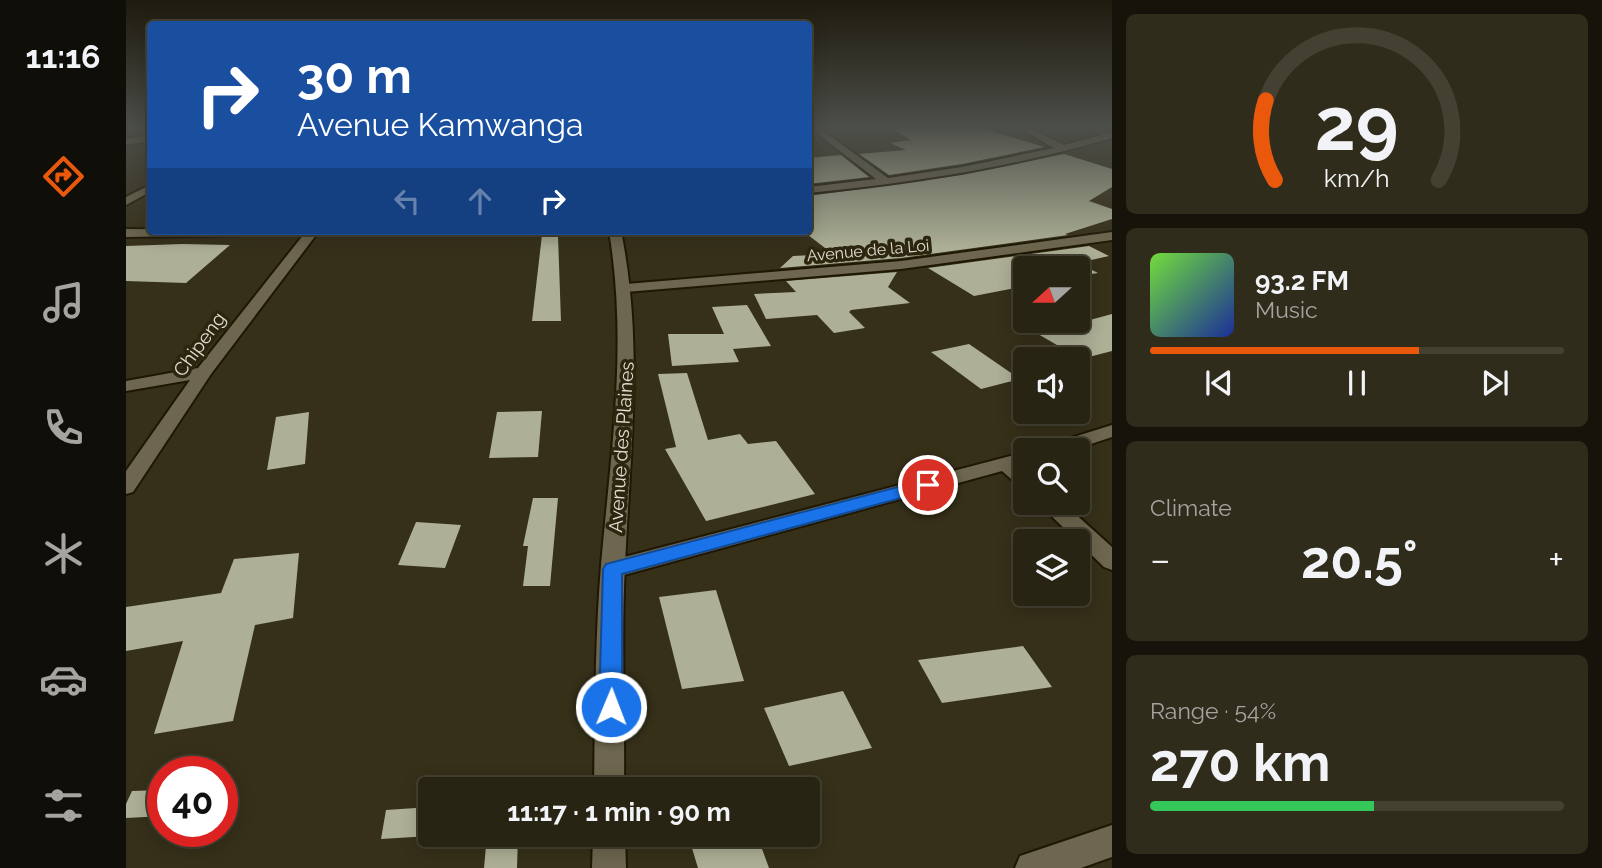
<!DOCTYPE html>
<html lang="en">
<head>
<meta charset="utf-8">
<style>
	body { margin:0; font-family:Raleway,sans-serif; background:#302c1c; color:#f1f3f6; height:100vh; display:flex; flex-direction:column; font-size:26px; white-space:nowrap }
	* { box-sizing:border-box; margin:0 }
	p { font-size:23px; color:#a5a4a0 }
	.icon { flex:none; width:38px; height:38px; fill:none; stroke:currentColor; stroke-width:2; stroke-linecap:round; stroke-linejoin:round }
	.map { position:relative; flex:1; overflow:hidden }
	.drawer { display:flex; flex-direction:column; gap:14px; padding:14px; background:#16140a; width:490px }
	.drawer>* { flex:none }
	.hud { position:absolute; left:21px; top:21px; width:665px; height:214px; border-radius:7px; box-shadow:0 4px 18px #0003,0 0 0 2px #444133; background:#1a4fa0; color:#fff; overflow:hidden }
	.needle { width:46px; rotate:249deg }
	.controls { position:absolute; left:887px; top:256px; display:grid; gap:14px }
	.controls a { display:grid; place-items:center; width:77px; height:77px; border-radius:7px; background:#282413; box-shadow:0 4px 18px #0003,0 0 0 2px #444133; font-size:35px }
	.speed { position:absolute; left:21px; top:756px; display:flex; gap:14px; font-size:35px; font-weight:700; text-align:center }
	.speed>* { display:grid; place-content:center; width:91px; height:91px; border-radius:50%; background:#282413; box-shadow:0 4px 18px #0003,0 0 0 2px #444133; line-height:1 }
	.speed .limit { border:10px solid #d22; background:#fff; color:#111 }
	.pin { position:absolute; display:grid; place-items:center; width:60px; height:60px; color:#fff; margin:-30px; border:4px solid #fff; border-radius:50%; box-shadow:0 2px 7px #0007 }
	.me { position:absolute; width:77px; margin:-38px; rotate:1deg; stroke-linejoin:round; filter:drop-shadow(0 0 5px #0008) }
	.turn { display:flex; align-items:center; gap:24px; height:147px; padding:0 35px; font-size:32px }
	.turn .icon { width:91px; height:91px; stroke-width:2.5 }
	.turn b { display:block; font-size:49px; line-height:60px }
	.lanes { display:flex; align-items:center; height:66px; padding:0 35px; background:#0003; justify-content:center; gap:35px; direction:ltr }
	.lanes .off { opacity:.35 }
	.big { font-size:52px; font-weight:700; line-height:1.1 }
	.drawer .card { flex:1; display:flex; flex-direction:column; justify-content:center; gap:10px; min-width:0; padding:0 24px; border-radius:10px; background:#302c1c }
	.drawer .dial { align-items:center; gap:0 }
	.dial svg { height:182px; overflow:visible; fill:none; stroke:#444133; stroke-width:7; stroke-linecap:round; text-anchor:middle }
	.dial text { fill:#f1f3f6; stroke:none }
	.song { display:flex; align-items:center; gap:21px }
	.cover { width:84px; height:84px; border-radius:10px; background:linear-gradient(135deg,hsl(100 70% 55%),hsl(230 70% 35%)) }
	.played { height:7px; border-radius:4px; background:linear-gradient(90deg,#ea580c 65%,#444133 65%) }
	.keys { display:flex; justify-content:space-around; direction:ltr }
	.heat { display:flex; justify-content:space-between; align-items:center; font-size:38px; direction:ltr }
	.charge { height:10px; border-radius:5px; background:linear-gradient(90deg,#34c759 54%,#444133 0) }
	.trip { position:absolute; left:292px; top:777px; width:402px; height:70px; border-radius:7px; background:#282413; box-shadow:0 4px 18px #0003,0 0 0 2px #444133; font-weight:700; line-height:70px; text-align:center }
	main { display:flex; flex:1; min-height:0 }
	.tabs { display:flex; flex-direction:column; width:126px; justify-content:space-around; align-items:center; background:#100e08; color:#a5a4a0 }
	.tabs .icon { width:49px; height:49px }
	.tabs .current { color:#ea580c }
	.tabs b { font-size:32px; color:#f1f3f6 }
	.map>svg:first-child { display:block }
	.building { fill:#adb095 }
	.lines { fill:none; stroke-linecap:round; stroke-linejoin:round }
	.minor-casing { stroke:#1e1703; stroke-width:4 }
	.tertiary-casing { stroke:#1e1703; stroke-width:4 }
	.minor { fill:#6e664e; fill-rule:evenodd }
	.tertiary { fill:#6e664e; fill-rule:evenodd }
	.route { fill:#1a73e8; stroke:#114b97; stroke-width:2 }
	.labels { text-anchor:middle; stroke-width:7; stroke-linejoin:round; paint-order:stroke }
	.far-street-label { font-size:16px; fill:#e2ded1; stroke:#2c260f }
	.street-label { font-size:19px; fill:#e2ded1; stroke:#2c260f }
</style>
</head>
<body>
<main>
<nav class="tabs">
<b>11:16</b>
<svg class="icon current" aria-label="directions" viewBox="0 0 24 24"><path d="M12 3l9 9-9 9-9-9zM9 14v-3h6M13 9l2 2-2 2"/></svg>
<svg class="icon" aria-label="music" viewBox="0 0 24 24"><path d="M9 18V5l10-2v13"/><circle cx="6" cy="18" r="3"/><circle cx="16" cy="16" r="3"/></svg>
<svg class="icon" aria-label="phone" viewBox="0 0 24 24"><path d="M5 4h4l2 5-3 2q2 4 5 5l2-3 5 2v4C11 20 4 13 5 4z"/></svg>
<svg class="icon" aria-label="climate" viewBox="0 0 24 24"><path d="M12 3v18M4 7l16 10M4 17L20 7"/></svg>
<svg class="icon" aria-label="car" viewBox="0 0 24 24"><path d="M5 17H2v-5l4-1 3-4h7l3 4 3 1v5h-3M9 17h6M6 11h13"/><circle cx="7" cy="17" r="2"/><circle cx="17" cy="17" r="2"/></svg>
<svg class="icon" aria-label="filters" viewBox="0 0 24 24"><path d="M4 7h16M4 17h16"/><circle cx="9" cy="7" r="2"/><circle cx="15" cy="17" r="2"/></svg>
</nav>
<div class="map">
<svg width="986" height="868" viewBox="0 0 986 868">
	<rect width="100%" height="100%" fill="#363019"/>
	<path class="building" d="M765,128H855L918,147L836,164L763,175L733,154L780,150L764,143L785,140Z
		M938,154L986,169V187L963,201L986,209V219L939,234L942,235L775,258L654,268L667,256L707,254L682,235V196L836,175Z
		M715,155L743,177L682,184V158Z
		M416,235L432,236L435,321H406Z
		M56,244L104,245L60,283L0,281V246Z
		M963,246L983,256L952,263L972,273L952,276V268H900V286L848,296L802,268Z
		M771,272L762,287L784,303L725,310L723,312L739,328L708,333L691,315L640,319L628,294L670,292L660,281Z
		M621,305L645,346L607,349L613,362L546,366L542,334H598L586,307Z
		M986,314V351L955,359L912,334Z
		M843,344L894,379L855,389L805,352Z
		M561,373L582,440L614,434L622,444L650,441L689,494L580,521L539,449L550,447L532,374Z
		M416,411L412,457L363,458L371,412Z
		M183,412L179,464L141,470L150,417Z
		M407,498H432L424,586H397L402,546H397Z
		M290,522L335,525L319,568L272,565Z
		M173,553L167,618L129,625L107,721L28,734L57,641L0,651V607L95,593L108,559Z
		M590,590L618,681L556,689L533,597Z
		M897,646L926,687L816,703L792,660Z
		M717,691L746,748L663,766L638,708Z
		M37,790V816L0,818V804L6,791Z
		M304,807V836L255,839L260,810Z
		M361,835H392L391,868H358Z
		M562,835H631L643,868H572Z"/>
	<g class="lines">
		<g class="minor-casing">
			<path id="minor" d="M684,128H693L762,178L836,167L928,148L893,128H903L938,145L986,132V138C887,167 786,183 682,193V187L750,179Z
				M24,135V141L0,145V139Z
				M24,185V192L0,205V197Z
				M0,229L193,231L85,374L7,492L0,494V471L64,380L0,391V381L72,368L178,234L0,237Z
				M986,232V240L775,269L500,292L493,288L500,284L775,261Z
				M986,425V437L947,450H916L919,446Z
				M900,452V465L895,466L900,469V488L893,486L876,471L487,578L479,575L475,569L479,563L487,560Z
				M911,502H936L986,547V570L978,567Z
				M986,825V857L955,868H889L894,856Z"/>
		</g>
		<g class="tertiary-casing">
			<path id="tertiary" d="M483,231H495C518,345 504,451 499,565C495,640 499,715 498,789H468C469,714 469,640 475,565C485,451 502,345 483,231Z
				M467,835H499L500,868H466Z"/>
		</g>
		<use href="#minor" class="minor"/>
		<use href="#tertiary" class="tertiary"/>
	</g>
	<linearGradient id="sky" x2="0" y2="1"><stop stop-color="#1e1a0e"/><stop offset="0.51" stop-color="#4c4e49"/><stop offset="1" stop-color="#4c4e49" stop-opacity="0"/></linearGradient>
	<rect width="986" height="249" fill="url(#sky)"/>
	<path class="route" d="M802,479L811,485L808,489L496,574V707L493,714L485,717L476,714L473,707L477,569L480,564Z"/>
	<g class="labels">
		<g class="far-street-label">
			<text transform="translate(742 250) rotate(-5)" y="6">Avenue de la Loi</text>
		</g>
		<g class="street-label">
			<text transform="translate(73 344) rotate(-54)" y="7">Chipeng</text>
			<text transform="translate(495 447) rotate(-86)" y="7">Avenue des Plaines</text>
		</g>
	</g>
</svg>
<div class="controls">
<a><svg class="needle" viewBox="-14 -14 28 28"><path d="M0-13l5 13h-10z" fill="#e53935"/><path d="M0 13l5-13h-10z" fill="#a5a4a0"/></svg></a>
<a><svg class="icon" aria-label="sound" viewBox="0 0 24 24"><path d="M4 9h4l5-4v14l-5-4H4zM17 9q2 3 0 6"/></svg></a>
<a><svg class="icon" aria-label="search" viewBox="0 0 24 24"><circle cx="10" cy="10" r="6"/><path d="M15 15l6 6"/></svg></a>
<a><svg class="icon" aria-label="layers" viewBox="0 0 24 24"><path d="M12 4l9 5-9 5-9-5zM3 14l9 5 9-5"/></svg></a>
</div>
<div class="speed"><div class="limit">40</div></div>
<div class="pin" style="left:802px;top:485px;background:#d93025"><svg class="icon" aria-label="arrive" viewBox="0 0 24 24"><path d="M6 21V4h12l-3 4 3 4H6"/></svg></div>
<svg class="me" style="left:485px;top:707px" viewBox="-20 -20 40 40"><circle r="17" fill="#1a73e8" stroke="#fff" stroke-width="3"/><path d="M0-11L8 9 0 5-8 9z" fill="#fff"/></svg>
<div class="trip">11:17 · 1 min · 90 m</div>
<div class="hud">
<div class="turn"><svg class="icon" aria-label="right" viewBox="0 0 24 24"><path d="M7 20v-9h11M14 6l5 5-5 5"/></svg><div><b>30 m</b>Avenue Kamwanga</div></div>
<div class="lanes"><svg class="icon off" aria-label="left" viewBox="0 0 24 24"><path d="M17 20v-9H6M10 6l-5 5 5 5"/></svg><svg class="icon off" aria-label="ahead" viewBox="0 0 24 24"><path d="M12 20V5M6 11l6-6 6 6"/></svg><svg class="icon" aria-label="right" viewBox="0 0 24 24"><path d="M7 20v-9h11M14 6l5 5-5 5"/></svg></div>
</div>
</div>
<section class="drawer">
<div class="card dial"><svg viewBox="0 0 100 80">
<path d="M14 69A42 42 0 1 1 86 69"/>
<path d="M14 69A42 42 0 0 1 10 34" stroke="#ea580c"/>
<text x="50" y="56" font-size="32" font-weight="700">29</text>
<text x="50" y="72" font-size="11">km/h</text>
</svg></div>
<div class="card">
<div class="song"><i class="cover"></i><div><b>93.2 FM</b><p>Music</p></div></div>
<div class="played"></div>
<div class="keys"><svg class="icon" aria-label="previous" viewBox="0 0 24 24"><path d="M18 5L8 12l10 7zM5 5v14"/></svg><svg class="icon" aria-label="pause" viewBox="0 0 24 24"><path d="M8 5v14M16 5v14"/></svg><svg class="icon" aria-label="next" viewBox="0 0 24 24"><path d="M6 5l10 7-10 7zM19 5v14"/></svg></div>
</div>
<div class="card"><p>Climate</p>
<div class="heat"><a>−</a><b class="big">20.5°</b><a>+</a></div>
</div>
<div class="card"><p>Range · 54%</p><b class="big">270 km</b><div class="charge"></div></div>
</section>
</main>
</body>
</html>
